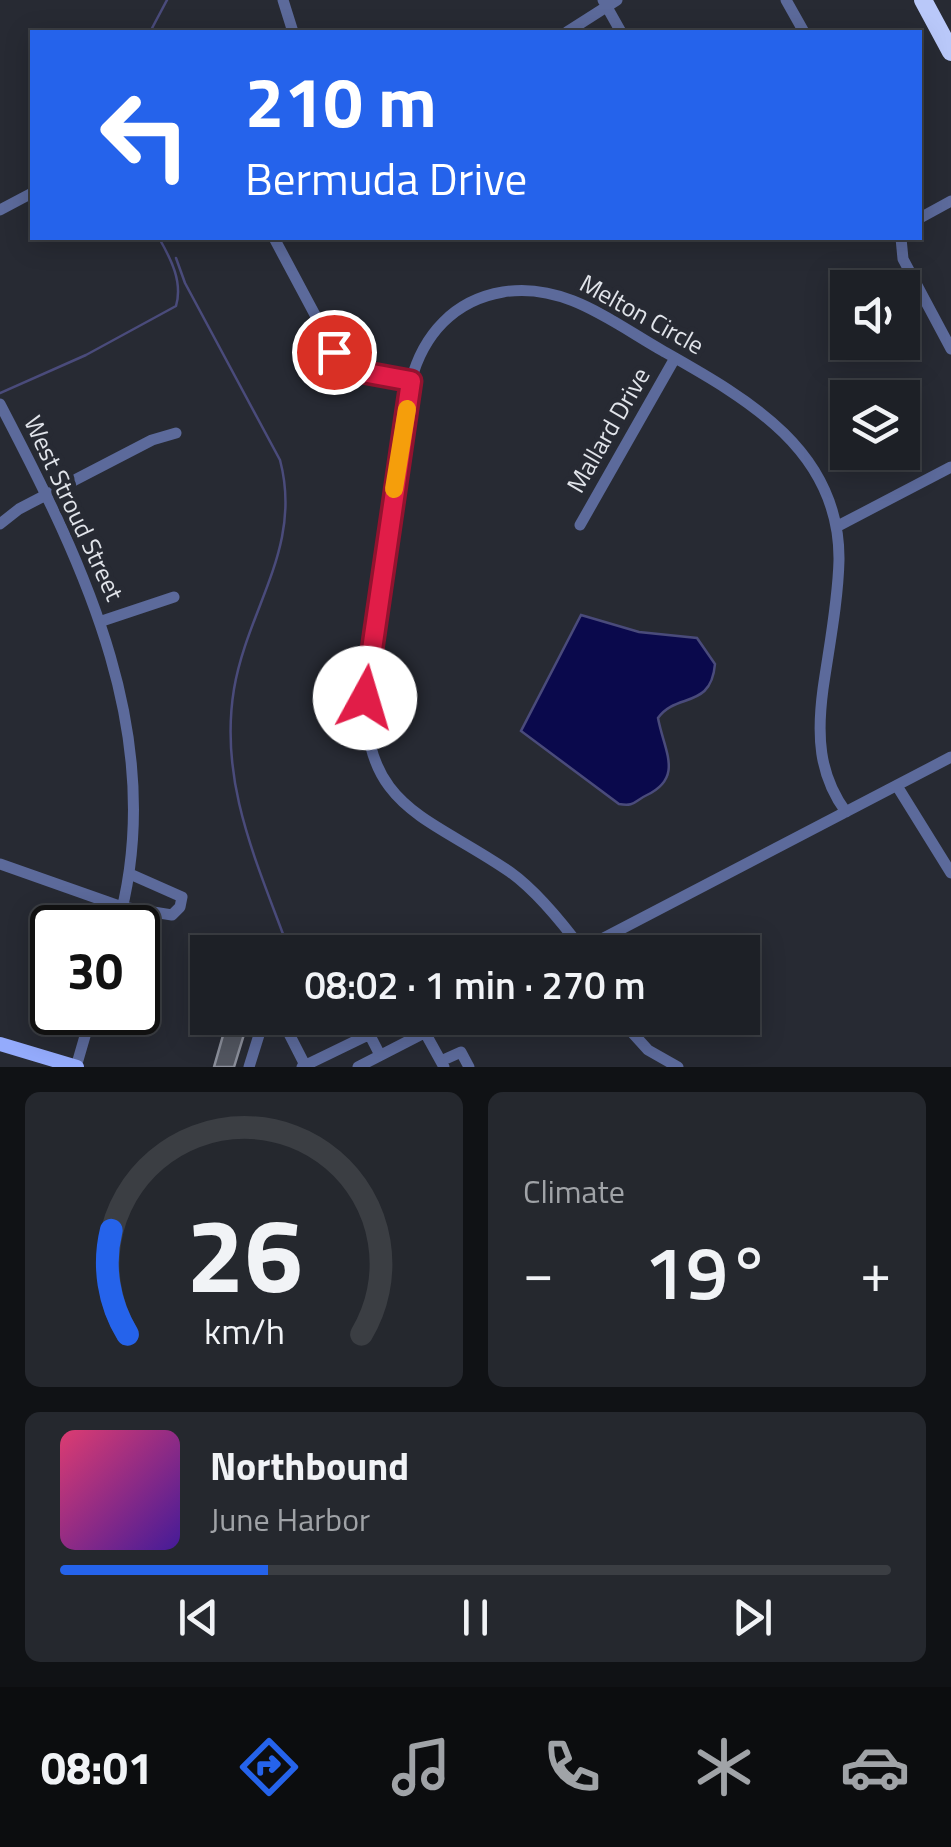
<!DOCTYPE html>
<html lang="en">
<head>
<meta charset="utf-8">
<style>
	body { margin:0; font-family:"Titillium Web",sans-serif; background:#25282e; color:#f1f3f6; height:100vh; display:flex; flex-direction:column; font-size:38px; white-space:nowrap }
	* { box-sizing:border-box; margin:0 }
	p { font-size:32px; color:#a0a3a7 }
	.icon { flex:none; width:55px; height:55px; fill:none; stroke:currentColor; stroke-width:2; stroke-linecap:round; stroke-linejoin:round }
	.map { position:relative; height:1067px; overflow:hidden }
	.side { display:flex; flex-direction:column; gap:25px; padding:25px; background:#101215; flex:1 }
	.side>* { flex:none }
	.hud { position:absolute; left:30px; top:30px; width:892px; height:210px; border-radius:0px; box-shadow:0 5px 25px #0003,0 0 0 2px #3b3e43; background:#2563eb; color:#fff; overflow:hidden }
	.controls { position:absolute; left:830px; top:270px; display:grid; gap:20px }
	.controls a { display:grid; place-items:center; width:90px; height:90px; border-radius:0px; background:#1d2026; box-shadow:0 5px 25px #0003,0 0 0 2px #3b3e43; font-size:50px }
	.speed { position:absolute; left:30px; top:905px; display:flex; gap:20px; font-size:50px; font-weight:700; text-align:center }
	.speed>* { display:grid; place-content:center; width:130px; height:130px; border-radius:50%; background:#1d2026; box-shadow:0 5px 25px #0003,0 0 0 2px #3b3e43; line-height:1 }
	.speed .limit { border:5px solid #111; border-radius:15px; background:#fff; color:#111 }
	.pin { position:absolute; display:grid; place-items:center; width:85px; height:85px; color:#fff; margin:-42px; border:5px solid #fff; border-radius:50%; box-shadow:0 2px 10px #0007 }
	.me { position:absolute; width:110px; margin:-55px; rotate:6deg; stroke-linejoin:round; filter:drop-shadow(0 0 8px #0008) }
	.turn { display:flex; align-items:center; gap:35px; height:210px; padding:0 50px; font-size:45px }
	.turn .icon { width:130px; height:130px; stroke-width:2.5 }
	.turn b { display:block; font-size:70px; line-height:85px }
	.big { font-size:75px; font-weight:600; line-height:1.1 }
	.side .widget { flex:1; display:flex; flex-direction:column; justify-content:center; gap:15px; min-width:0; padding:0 35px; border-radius:15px; background:#25282e }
	.side .dial { align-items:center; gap:0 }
	.dial svg { height:260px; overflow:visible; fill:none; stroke:#3b3e43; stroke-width:7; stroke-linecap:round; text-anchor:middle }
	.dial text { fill:#f1f3f6; stroke:none }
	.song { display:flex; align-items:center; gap:30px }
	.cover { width:120px; height:120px; border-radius:15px; background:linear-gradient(135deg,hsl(340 70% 55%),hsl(260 70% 35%)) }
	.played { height:10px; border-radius:5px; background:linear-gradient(90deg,#2563eb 25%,#3b3e43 25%) }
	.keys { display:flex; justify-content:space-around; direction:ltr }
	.heat { display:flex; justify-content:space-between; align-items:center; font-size:55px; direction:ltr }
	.side .tiles { flex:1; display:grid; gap:25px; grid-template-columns:1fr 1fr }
	.widget:last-child { grid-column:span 2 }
	.trip { position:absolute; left:190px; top:935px; width:570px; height:100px; border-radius:0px; background:#1d2026; box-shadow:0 5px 25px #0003,0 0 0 2px #3b3e43; font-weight:600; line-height:100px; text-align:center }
	.menu { display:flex; height:160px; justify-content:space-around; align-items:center; background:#0c0d0f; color:#a0a3a7 }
	.menu .icon { width:70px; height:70px }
	.menu .on { color:#2563eb }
	.menu b { font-size:45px; color:#f1f3f6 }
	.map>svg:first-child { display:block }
	.water { fill:#0a094c; stroke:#4a4b7b; stroke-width:2.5 }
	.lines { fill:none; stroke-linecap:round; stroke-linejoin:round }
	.stream { stroke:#4a4b7b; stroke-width:2.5 }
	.building { fill:#525660; stroke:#8a8e9a; stroke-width:2.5 }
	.minor { stroke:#5c6a9b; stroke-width:11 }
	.major { stroke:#94abfc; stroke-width:14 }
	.highway { stroke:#b9c8f9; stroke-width:18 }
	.route-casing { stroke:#92132f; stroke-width:25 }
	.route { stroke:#e11d48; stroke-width:18 }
	.slow { stroke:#f59e0b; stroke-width:18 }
	.labels { text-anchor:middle; stroke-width:10; stroke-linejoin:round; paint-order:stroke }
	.street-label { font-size:25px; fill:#e1e4ea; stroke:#272a33 }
</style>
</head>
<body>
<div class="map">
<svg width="951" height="1067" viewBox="0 0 951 1067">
	<rect width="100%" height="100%" fill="#272a33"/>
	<path class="water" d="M581,615L639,632L697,638L715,664C711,710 676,692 658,718C664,751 684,777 647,795C634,801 635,807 619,804L521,731Z"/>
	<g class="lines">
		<path class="stream" d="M150,32L167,0
			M176,258L185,283L280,460C303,547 248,607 234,689C219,780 255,858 286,942
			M0,393L86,355L176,306C183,282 171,259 159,238"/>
	</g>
	<path class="building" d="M39,981L52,985V1016L30,1009Z
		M228,1018H249L234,1067H214Z"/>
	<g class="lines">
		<path class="minor" d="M283,0L293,32
			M603,0L621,32
			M786,0L804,32
			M567,32L617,0
			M0,210L32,193
			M920,218L951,201
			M274,238L337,356L362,373L411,381
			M901,238L903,259L951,349
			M0,404C84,565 171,741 117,928
			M0,524L19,509L152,440L176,433
			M580,525L675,358
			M836,527L951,467
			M102,621L174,597
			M897,786L951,873
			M0,864L122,907L172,915L180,907L182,897L130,874
			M577,952L951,757
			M584,952C564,925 538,892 510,872C426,814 360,809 366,684L411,381C423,335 454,300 503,292C564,282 612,322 663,351C746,398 840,450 839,560C838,602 829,647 823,689C817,734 818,774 846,812
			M281,1018L306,1067
			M361,1018L380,1055
			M417,1018L444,1067
			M619,1018L648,1050L678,1067
			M441,1061L461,1052L469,1067
			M76,1067L92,1012
			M249,1067L263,1022L273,1018
			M302,1067L403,1018
			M358,1067L453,1018"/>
		<path class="major" d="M0,1044L77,1067"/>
		<path class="highway" d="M923,0L951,52"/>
	</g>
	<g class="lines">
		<g class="route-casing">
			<path id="route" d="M334,352L362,372L411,381L365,698"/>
		</g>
		<use href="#route" class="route"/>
		<path class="slow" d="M394,489L407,409"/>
	</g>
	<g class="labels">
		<g class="street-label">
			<text transform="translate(642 314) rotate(29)" y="9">Melton Circle</text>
			<text transform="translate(608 430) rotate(-60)" y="9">Mallard Drive</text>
			<text transform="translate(74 508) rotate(65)" y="9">West Stroud Street</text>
		</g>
	</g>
</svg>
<div class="controls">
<a><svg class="icon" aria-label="sound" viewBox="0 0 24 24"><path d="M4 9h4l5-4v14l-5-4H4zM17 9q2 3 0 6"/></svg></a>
<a><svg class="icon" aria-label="layers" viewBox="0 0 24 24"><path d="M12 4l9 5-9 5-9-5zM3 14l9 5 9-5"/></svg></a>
</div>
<div class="speed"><div class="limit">30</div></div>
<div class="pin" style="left:334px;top:352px;background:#d93025"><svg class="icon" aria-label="arrive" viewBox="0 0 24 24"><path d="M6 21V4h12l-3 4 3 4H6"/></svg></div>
<svg class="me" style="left:365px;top:698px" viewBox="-20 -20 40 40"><circle r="19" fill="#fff"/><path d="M0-13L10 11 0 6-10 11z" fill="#e11d48"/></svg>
<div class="trip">08:02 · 1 min · 270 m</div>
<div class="hud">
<div class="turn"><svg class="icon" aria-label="left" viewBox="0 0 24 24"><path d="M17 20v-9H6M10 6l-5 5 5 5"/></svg><div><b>210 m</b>Bermuda Drive</div></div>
</div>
</div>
<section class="side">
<div class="tiles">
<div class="widget dial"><svg viewBox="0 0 100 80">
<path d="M14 69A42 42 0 1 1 86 69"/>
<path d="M14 69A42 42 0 0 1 9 37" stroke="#2563eb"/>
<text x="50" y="56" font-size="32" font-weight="700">26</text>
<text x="50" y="72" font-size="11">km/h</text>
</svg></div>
<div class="widget"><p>Climate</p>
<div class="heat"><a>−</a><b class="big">19°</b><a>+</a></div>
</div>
<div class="widget">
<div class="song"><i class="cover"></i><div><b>Northbound</b><p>June Harbor</p></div></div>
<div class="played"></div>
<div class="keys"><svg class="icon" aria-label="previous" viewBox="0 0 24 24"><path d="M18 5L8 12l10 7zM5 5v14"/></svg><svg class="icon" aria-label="pause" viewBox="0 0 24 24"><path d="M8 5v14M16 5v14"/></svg><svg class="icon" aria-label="next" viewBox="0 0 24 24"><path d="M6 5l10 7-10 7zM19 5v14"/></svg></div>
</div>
</div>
</section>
<nav class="menu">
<b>08:01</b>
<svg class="icon on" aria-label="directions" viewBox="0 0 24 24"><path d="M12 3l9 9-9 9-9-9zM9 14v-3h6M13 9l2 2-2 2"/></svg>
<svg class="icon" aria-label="music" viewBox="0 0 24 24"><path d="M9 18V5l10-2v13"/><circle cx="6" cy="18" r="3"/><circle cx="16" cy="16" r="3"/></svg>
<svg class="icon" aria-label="phone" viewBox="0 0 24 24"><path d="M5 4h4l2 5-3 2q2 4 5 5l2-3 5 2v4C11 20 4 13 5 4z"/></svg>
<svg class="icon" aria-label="climate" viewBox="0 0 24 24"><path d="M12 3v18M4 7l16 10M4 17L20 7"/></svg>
<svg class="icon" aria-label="car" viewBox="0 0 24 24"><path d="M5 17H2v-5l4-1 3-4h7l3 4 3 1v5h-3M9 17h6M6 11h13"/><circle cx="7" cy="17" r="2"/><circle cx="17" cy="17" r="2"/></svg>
</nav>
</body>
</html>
